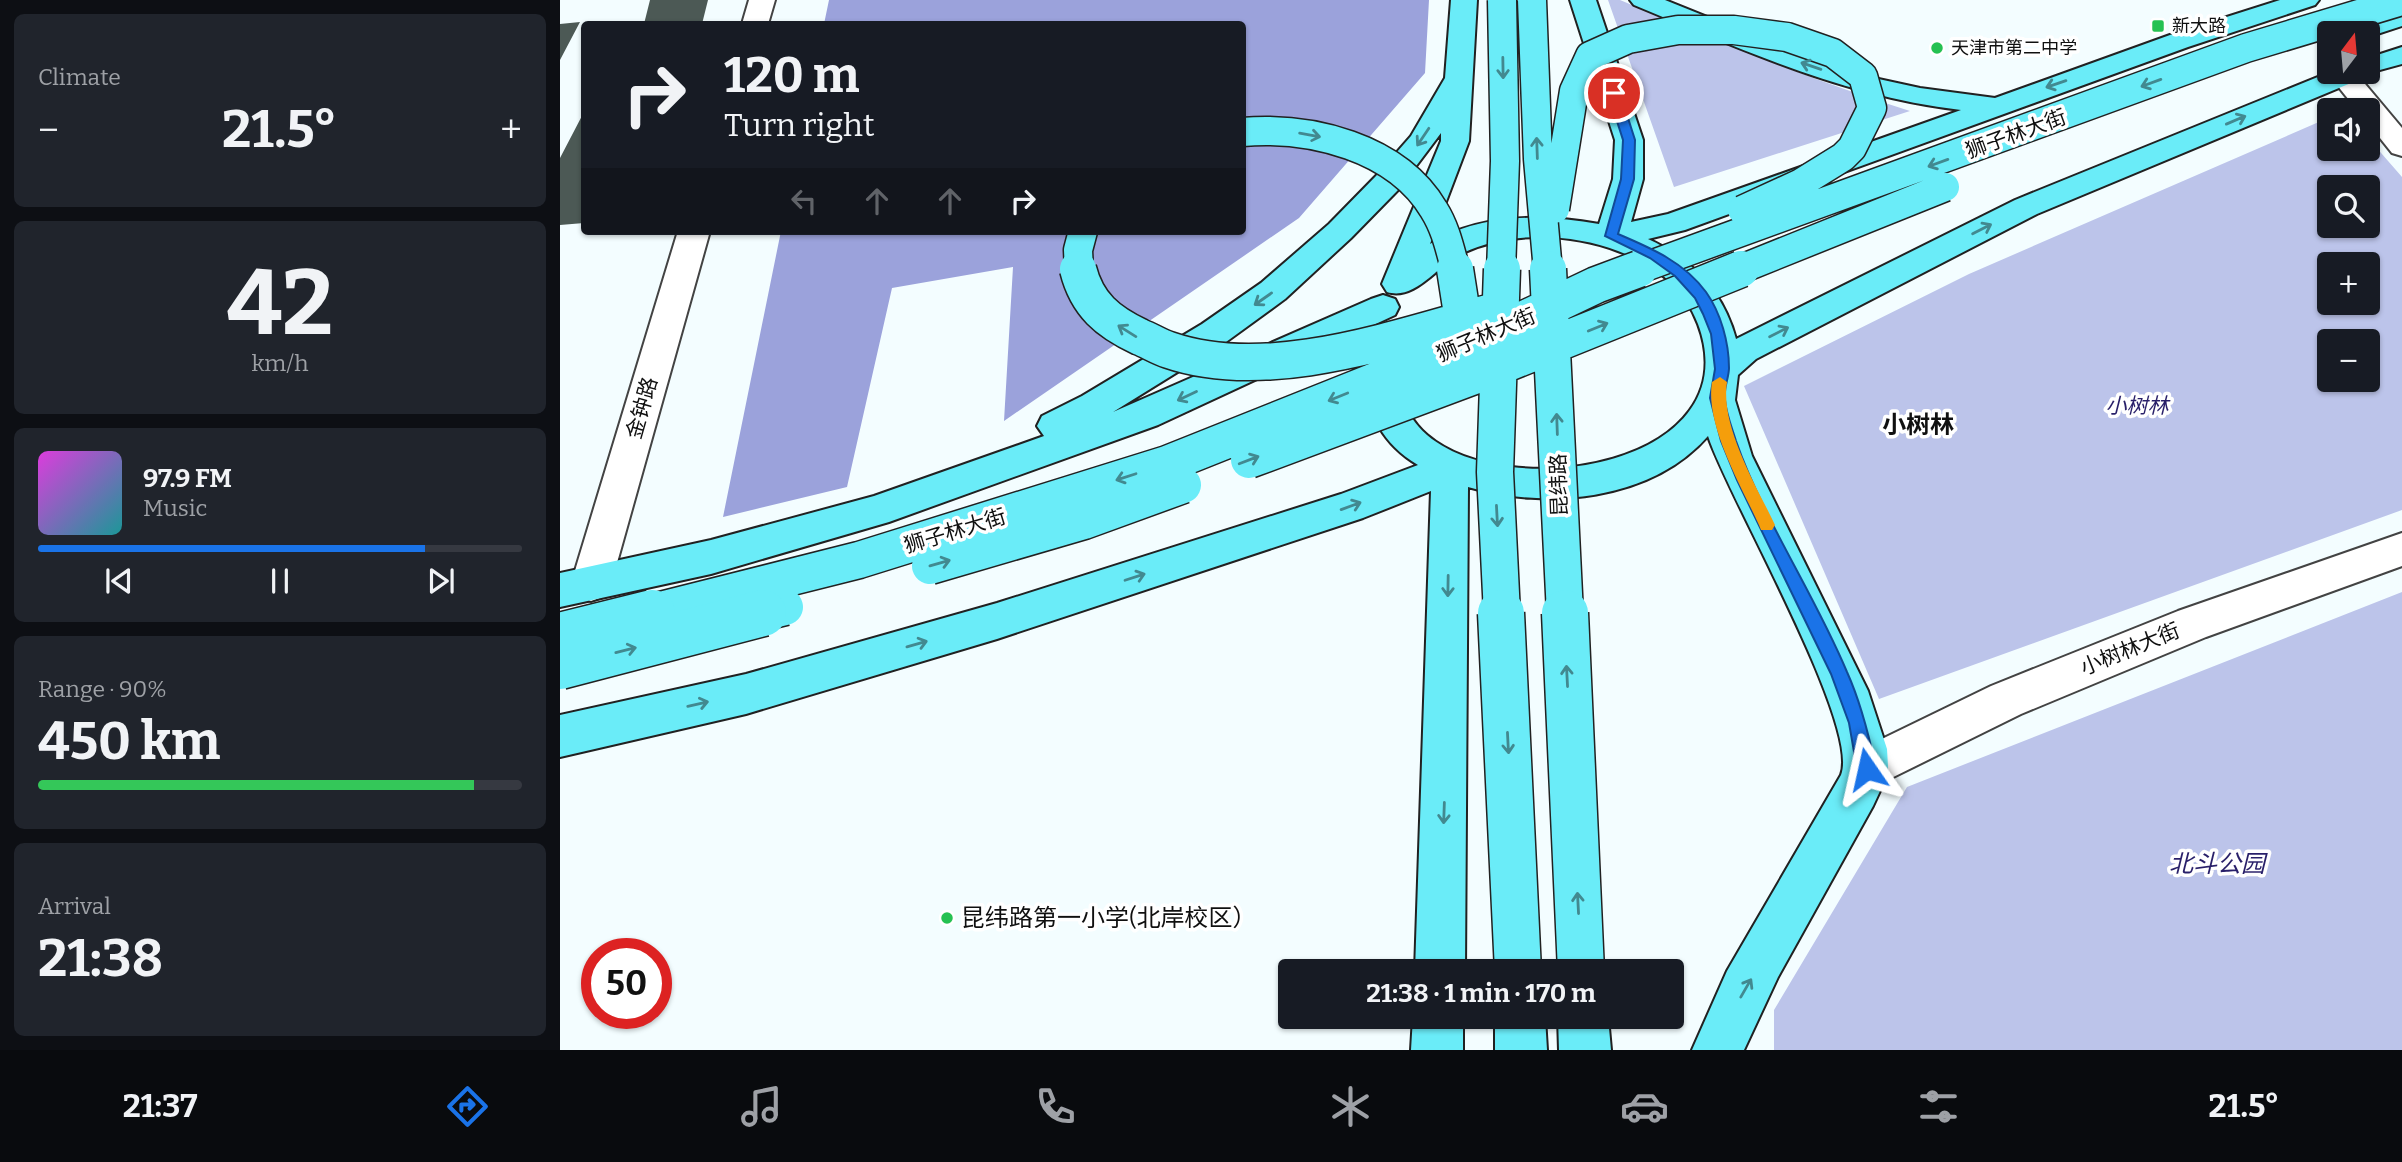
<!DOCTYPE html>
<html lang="en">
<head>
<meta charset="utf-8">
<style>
	body { margin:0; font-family:Bitter,"Noto Sans SC",serif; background:#20242c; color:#f1f3f6; height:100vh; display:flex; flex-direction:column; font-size:26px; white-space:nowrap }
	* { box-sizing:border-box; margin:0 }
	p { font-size:23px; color:#9ea1a6 }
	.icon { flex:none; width:38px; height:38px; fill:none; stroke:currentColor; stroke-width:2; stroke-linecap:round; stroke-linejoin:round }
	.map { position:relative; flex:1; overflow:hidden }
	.side { display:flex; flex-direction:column; gap:14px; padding:14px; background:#0d0f14; width:560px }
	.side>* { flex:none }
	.guide { position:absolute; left:21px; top:21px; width:665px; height:214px; border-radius:7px; box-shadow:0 2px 5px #0004; background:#171b24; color:#f1f3f6; overflow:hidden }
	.needle { width:46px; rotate:16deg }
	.controls { position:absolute; left:1757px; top:21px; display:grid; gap:14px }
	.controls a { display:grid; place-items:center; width:63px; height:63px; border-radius:7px; background:#171b24; box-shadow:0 2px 5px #0004; font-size:35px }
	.speed { position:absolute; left:21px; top:938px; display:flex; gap:14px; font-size:35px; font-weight:700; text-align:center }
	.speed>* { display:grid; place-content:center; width:91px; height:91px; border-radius:50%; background:#171b24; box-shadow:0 2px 5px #0004; line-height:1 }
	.speed .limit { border:10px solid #d22; background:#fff; color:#111 }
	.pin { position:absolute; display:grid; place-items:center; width:60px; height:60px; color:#fff; margin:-30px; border:4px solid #fff; border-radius:50%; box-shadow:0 2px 7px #0007 }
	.me { position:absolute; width:77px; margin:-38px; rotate:349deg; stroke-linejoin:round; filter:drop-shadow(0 0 5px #0008) }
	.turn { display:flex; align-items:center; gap:24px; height:147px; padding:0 28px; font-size:32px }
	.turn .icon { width:91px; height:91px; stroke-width:2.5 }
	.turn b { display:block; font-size:49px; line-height:60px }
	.lanes { display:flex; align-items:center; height:66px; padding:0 28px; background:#0003; justify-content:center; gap:35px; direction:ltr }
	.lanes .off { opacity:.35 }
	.big { font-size:52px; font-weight:700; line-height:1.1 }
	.side .widget { flex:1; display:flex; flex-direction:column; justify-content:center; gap:10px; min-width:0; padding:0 24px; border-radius:10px; background:#20242c }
	.side .dial { align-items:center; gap:0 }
	.dial b { font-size:91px; line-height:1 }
	.song { display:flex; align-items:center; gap:21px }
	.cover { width:84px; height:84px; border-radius:10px; background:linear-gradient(135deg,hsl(300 70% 55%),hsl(180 70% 35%)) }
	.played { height:7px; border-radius:4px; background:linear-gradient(90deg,#1a73e8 80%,#363941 80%) }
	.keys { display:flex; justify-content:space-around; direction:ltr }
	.heat { display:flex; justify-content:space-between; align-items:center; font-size:38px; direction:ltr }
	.charge { height:10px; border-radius:5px; background:linear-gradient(90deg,#34c759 90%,#363941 0) }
	.trip { position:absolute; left:718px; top:959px; width:406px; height:70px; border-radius:7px; background:#171b24; box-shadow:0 2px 5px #0004; font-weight:700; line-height:70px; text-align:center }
	.tabs { display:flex; height:112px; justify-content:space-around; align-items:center; background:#090b0e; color:#9ea1a6 }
	.tabs .icon { width:49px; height:49px }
	.tabs .current { color:#1a73e8 }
	.tabs b { font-size:32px; color:#f1f3f6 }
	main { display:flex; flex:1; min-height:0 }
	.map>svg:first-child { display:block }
	.green { fill:#bcc4ea; fill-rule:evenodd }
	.forest { fill:#9ba2db }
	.building { fill:#4c5955 }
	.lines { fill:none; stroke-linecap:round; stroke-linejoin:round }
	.minor-casing { stroke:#434343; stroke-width:4 }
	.major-casing { stroke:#212121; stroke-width:4 }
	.minor { fill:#fff; fill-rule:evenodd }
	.major { fill:#6aecf8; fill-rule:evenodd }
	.major-bridge-far2-casing { stroke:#212121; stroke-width:31; stroke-linecap:butt }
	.major-bridge-far1-casing { stroke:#212121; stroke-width:39; stroke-linecap:butt }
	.major-bridge-casing { stroke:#212121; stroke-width:49; stroke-linecap:butt }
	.major-bridge-far2 { stroke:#6aecf8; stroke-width:28 }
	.major-bridge-far1 { stroke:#6aecf8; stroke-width:36 }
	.major-bridge { stroke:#6aecf8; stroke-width:46 }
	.oneway { stroke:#428990 }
	.route { fill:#1a73e8; stroke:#114b97; stroke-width:2 }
	.slow { fill:#f59e0b }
	.poi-dot { fill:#26c152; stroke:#fff; stroke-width:2.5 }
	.labels { text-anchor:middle; stroke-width:7; stroke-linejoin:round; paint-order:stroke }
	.far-poi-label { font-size:18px; fill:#101010; stroke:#fff; text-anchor:start }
	.street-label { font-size:21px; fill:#101010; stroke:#fff }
	.park-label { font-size:21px; font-style:italic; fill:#281f69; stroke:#fff }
	.quarter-label { font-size:24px; font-weight:bold; fill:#101010; stroke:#fff }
	.near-park-label { font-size:24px; font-style:italic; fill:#281f69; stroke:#fff }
	.near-poi-label { font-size:24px; fill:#101010; stroke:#fff; text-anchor:start }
</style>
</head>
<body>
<main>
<section class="side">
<div class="widget"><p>Climate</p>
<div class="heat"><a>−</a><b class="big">21.5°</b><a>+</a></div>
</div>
<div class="widget dial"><b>42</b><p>km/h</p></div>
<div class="widget">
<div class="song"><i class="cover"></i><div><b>97.9 FM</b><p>Music</p></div></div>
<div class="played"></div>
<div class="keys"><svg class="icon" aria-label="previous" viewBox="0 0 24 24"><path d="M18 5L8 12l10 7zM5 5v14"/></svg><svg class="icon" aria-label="pause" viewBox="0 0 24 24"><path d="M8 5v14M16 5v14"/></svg><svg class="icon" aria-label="next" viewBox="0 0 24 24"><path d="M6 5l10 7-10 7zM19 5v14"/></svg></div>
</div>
<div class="widget"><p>Range · 90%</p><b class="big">450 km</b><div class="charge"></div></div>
<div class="widget"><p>Arrival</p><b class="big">21:38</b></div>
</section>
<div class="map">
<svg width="1842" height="1050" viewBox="0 0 1842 1050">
	<rect width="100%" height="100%" fill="#f3fdff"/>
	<path class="green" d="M1048,0H1060C1156,40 1251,80 1350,111L1114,187Z
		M1768,118L1769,149H1808V138L1842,177V510L1319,699L1184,386L1409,274ZM1769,187H1808V226H1769ZM1769,264H1808V303H1769ZM1769,341H1808V380H1769Z
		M1842,592V1050H1214V1010L1347,787Z"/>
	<path class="forest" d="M269,0H869L865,73L739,218L444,421L453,267L332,288L287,487L163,517L221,231H682V24H264Z"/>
	<path class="building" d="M90,0H148L142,24H84Z
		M20,22L0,60V24Z
		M24,112V223L0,225V158Z"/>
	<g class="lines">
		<g class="minor-casing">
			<path id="minor" d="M189,0H215L208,24H182Z
				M1772,72H1795L1842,128V156L1832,153L1808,123V110H1797L1769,75Z
				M118,231H150L51,584L45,596L31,601L17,596L11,584Z
				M1842,533V566L1646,637L1461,714L1307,790L1291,784L1285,769L1291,754L1431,686L1618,611Z"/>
		</g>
		<g class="major-casing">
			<path id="major" d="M891,0H917L909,141L870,244C920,213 983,214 1039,224L1053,179L1055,140L1010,0H1036L1083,140V179L1071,222L1108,214L1401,110C1285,97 1181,49 1074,5L1070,0H1105L1217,45L1314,78L1360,88L1435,98L1610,35L1720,0H1759L1755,5L1628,47L1125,230L1088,239C1132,259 1163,291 1176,339L1455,200L1770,72H1808V58L1842,47V64L1805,74L1803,78L1477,214L1196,359L1178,375L1175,400L1192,456L1308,691L1327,749L1328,766L1326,778L1313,806L1218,977L1184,1050H1132L1167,971L1281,775C1301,725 1169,499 1148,436C1091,501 987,510 908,487L905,971H855L871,491L803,518L437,639L186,714L0,757V715L186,674L437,603L781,494L858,465C821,443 811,415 799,376L804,367L816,363L828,367C842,392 843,414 867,435C949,505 1191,465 1138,324C1124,287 1094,264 1058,251C1011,233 949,231 903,253C877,265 856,301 827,292L822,284L881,141V133L838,190L791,238L725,299L666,342L553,412L811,299L823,295L835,299L839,307L835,315L598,425L329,522L151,574L0,607V573L151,540L314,496L484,436L477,426L482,416L522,396L642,324L701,283L769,224L816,176L851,136L885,78Z
				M1842,10V26L1808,37V33H1781L1785,27Z
				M853,1017H903V1050H851Z
				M935,1017H985L987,1050H935Z
				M998,1017H1048L1051,1050H999Z"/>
		</g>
		<use href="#minor" class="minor"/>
		<use href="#major" class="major"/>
		<g class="major-bridge-far2-casing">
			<path id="major-bridge-far2" d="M972,0L978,159L988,271
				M682,132C750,126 837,147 874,210C886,229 890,250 896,271
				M995,209L1014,91L1030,56L1068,39L1118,30H1174L1227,37L1273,53L1303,76L1312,108L1292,148L1283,157L1241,183L1182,210
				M519,271L518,250L523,231
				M941,271L945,161L942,0
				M1074,271L1686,48L1842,1
				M1176,271L1385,187"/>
		</g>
		<g class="major-bridge-far1-casing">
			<path id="major-bridge-far1" d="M518,269C527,305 548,322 580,337C590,341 599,347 609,350C710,385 841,336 939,310
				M895,269L907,346
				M942,269L935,472L942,614
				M988,269L1005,614
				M689,460L933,369L1181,269
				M370,566L524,521L623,485
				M85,614L299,560L607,464L933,334L1036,285L1079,269
				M197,614L225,607"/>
		</g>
		<g class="major-bridge-casing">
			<path id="major-bridge" d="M941,613L958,971
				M1005,613L1021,971
				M0,636L92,613
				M0,666L203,613"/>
		</g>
		<use href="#major-bridge-far2" class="major-bridge-far2"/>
		<use href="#major-bridge-far1" class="major-bridge-far1"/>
		<use href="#major-bridge" class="major-bridge"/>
	</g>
	<defs><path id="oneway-shaft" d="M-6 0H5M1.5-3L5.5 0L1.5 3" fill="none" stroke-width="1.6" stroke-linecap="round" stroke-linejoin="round" transform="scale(1.75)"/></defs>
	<g class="oneway">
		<use href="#oneway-shaft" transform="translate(1251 66) rotate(-161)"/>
		<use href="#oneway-shaft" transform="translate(943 68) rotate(89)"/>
		<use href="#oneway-shaft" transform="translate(1591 83) rotate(160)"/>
		<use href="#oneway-shaft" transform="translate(1496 84) rotate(161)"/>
		<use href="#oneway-shaft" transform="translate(1676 120) rotate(-23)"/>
		<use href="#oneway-shaft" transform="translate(750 135) rotate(10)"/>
		<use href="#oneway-shaft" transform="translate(863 137) rotate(124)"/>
		<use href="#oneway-shaft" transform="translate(977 148) rotate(-92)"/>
		<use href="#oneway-shaft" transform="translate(1378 163) rotate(160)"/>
		<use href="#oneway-shaft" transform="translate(1422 229) rotate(-27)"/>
		<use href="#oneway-shaft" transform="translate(703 299) rotate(145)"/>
		<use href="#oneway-shaft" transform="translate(1038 327) rotate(-22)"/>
		<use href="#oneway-shaft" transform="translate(567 331) rotate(-148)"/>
		<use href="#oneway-shaft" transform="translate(1219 332) rotate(-27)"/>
		<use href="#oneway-shaft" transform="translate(627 396) rotate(155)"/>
		<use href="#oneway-shaft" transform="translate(778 397) rotate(158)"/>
		<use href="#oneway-shaft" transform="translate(997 424) rotate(-92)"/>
		<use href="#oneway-shaft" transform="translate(689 460) rotate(-21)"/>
		<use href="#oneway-shaft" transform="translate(566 477) rotate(162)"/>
		<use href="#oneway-shaft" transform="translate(791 506) rotate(-20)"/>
		<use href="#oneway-shaft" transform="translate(937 516) rotate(87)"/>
		<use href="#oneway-shaft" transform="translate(380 563) rotate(-16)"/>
		<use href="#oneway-shaft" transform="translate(575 577) rotate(-18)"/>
		<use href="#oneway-shaft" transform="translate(888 586) rotate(91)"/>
		<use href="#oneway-shaft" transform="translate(357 644) rotate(-16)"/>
		<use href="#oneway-shaft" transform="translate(66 650) rotate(-14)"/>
		<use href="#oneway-shaft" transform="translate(1007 676) rotate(-93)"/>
		<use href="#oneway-shaft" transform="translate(138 704) rotate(-13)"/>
		<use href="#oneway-shaft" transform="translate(948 743) rotate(87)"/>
		<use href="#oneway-shaft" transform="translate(884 813) rotate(92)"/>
		<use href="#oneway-shaft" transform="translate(1018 903) rotate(-93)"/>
		<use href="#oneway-shaft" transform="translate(1186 988) rotate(-60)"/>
	</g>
	<path class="route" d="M1054,90L1060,93L1075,140L1074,179L1058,234C1091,248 1124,262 1146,292C1161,313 1169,343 1169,368C1169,378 1163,389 1165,400C1166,413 1172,428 1176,441C1204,521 1254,593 1287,672C1301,703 1309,735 1316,769L1313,775L1307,777L1300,775L1297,769L1289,723L1271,674L1177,480L1161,441L1150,398L1155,369L1151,334L1143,314L1135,298L1115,276L1090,258L1045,236L1061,179L1063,140L1048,93Z"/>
	<path class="slow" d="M1160,377L1167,382C1160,426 1196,485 1215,525L1212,530H1201L1199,525C1181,485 1145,426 1152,382Z"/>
	<g class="poi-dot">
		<rect x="1591" y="19" width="14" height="14" rx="3.5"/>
		<circle cx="1377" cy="48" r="7"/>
		<circle cx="387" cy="918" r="7"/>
	</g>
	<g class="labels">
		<g class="far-poi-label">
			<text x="1612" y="32">新大路</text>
			<text x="1391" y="54">天津市第二中学</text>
		</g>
		<g class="street-label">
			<text transform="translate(1456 134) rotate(-20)" y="7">狮子林大街</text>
			<text transform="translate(926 335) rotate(-23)" y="7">狮子林大街</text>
			<text transform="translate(82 408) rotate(-74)" y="7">金钟路</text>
			<text transform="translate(999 485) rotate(-92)" y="7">昆纬路</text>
			<text transform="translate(395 531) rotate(-17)" y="7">狮子林大街</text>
			<text transform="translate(1570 649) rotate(-22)" y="7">小树林大街</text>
		</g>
		<g class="park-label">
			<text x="1577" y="413">小树林</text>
		</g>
		<g class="quarter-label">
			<text x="1358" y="433">小树林</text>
		</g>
		<g class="near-park-label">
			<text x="1657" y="872">北斗公园</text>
		</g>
		<g class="near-poi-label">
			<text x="401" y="926">昆纬路第一小学(北岸校区）</text>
		</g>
	</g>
</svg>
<div class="controls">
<a><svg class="needle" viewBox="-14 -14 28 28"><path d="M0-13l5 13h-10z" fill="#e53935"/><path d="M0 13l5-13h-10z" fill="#9ea1a6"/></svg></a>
<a><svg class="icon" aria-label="sound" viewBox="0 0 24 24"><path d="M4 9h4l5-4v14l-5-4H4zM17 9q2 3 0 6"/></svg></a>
<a><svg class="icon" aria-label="search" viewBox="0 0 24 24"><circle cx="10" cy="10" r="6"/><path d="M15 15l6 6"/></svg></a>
<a>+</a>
<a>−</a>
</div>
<div class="speed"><div class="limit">50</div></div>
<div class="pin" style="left:1054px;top:93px;background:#d93025"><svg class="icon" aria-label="arrive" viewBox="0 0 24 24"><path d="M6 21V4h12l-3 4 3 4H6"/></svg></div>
<svg class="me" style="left:1307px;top:769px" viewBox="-20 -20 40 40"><path d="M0-17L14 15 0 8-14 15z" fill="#1a73e8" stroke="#fff" stroke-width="4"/></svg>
<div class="trip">21:38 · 1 min · 170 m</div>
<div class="guide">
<div class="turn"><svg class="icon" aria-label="right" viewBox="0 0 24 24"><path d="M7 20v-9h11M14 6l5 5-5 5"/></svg><div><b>120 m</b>Turn right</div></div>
<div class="lanes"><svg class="icon off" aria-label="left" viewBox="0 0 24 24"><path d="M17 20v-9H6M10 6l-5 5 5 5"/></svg><svg class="icon off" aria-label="ahead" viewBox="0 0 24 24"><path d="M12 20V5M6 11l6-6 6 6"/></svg><svg class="icon off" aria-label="ahead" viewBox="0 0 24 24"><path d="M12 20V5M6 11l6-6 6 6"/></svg><svg class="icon" aria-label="right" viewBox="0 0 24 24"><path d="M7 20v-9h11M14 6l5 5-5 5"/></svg></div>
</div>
</div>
</main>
<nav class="tabs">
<b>21:37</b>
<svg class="icon current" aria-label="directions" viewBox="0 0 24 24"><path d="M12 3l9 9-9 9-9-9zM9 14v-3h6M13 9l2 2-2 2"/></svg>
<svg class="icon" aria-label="music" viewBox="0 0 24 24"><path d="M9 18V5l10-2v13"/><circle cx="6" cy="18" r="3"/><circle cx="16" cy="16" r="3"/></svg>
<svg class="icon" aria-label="phone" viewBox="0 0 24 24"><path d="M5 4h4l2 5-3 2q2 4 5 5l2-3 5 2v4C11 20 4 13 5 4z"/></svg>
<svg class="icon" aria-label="climate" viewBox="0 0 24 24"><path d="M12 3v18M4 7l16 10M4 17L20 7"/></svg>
<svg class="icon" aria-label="car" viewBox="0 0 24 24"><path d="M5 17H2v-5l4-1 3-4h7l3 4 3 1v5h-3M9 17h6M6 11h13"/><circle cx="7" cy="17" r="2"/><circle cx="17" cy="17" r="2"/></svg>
<svg class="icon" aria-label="filters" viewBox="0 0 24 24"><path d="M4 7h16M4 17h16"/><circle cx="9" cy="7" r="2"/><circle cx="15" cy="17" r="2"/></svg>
<b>21.5°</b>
</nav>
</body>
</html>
